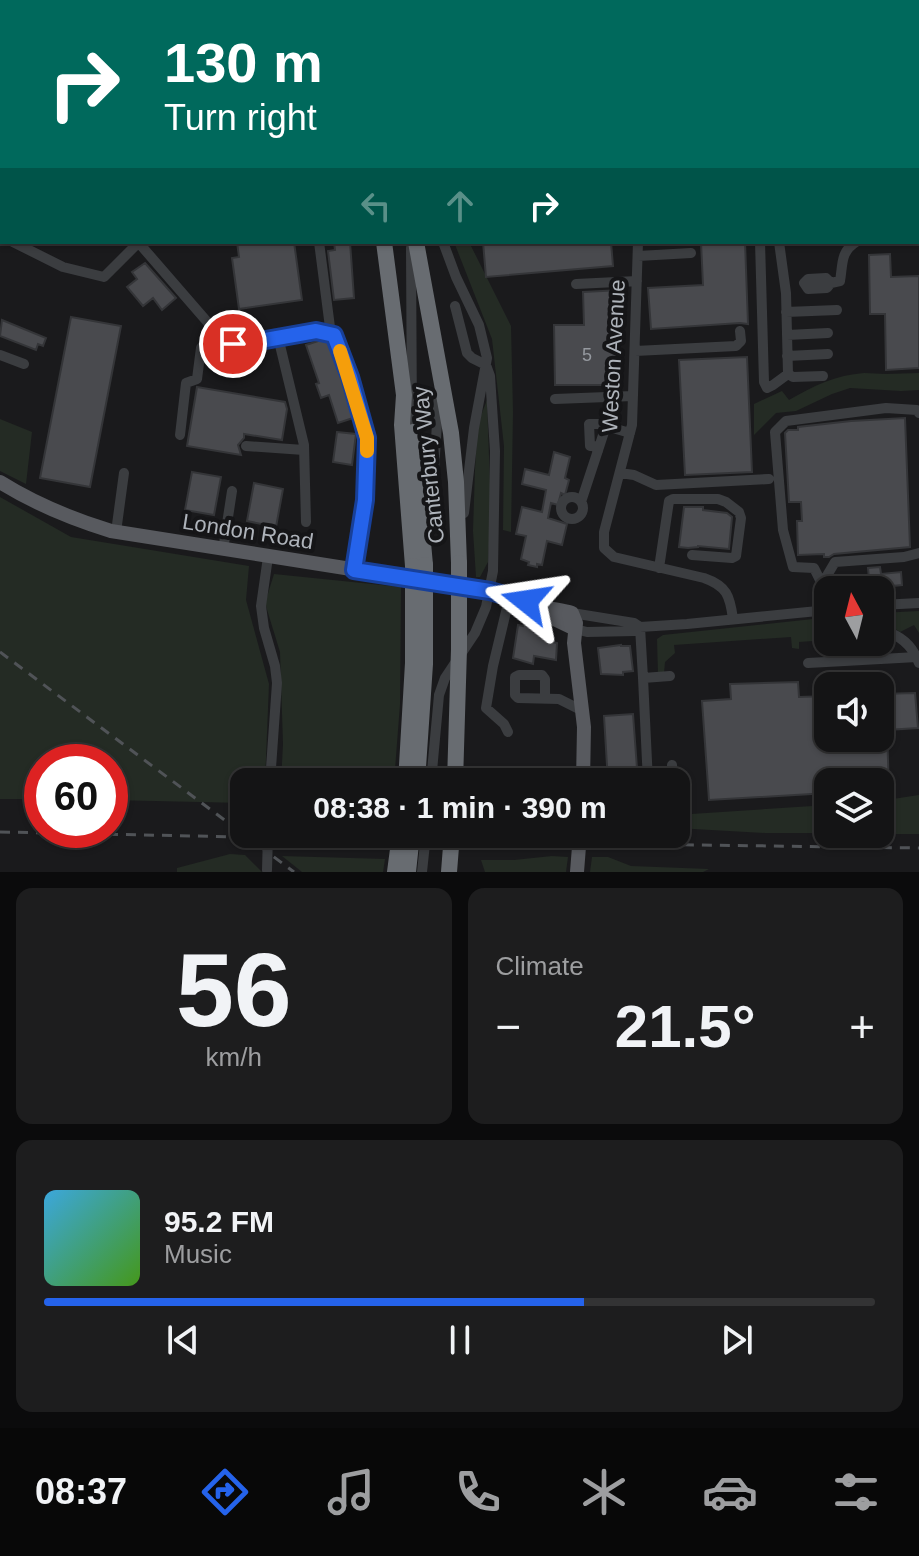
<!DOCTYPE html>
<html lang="en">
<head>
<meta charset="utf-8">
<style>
	body { margin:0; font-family:Arial,sans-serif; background:#1d1d1e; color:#f1f3f6; height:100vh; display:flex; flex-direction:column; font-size:30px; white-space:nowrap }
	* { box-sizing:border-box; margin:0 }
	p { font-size:26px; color:#9d9ea0 }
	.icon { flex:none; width:44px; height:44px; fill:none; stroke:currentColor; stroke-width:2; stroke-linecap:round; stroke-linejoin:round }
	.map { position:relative; height:872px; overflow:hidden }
	.side { display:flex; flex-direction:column; gap:16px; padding:16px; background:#0b0b0c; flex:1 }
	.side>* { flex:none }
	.hud { position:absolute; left:0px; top:0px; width:920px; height:244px; box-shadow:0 2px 6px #0004,0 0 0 2px #333334; background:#00695c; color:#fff; overflow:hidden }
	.needle { width:52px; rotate:353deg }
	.tools { position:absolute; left:814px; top:576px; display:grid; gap:16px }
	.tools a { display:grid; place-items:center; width:80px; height:80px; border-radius:16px; background:#141415; box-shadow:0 2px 6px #0004,0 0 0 2px #333334; font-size:40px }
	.speed { position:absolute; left:24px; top:744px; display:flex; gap:16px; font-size:40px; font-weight:700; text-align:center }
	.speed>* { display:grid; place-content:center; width:104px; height:104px; border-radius:50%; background:#141415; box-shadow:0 2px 6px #0004,0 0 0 2px #333334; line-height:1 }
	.speed .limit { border:12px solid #d22; background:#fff; color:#111 }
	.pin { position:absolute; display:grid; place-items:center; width:68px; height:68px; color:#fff; margin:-34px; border:4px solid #fff; border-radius:50%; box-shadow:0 2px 8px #0007 }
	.me { position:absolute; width:88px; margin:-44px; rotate:285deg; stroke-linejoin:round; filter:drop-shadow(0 0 6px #0008) }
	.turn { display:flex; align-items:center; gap:28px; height:168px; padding:0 32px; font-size:36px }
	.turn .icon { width:104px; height:104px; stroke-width:2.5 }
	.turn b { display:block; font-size:56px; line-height:68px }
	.lanes { display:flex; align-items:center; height:76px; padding:0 32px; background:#0003; justify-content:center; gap:40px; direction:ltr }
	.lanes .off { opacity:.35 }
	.big { font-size:60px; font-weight:800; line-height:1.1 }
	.side .widget { flex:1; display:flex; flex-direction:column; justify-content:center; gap:12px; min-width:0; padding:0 28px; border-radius:16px; background:#1d1d1e }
	.side .dial { align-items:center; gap:0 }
	.dial b { font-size:104px; line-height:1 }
	.song { display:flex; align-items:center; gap:24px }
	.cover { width:96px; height:96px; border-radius:12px; background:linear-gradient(135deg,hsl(200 70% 55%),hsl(100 70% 35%)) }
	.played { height:8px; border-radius:4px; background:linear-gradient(90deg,#2563eb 65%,#333334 65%) }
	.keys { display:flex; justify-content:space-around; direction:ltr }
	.heat { display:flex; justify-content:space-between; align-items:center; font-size:44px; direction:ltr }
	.side .tiles { flex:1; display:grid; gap:16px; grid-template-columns:1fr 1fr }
	.widget:last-child { grid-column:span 2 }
	.trip { position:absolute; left:230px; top:768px; width:460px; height:80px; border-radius:16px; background:#141415; box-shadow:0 2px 6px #0004,0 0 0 2px #333334; font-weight:800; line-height:80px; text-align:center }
	.dock { display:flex; height:128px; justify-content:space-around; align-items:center; background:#080808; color:#9d9ea0 }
	.dock .icon { width:56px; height:56px }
	.dock .active { color:#2563eb }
	.dock b { font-size:36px; color:#f1f3f6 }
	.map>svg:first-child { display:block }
	.green { fill:#242b24 }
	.building { fill:#494a4e; stroke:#343538; stroke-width:2 }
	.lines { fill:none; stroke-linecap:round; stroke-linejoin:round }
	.minor { stroke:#3b3d40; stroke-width:10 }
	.major { stroke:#585a5f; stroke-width:14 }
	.highway { stroke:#686c71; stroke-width:16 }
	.rail { stroke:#505357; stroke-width:3; stroke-dasharray:10 8; stroke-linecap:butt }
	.minor-bridge { stroke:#3b3d40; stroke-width:10 }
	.major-bridge { stroke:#585a5f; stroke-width:14 }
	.highway-bridge { stroke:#686c71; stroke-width:16 }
	.route-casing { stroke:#184099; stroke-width:20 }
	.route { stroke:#2563eb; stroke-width:14 }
	.slow { stroke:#f59e0b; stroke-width:14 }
	.labels { text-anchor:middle; stroke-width:8; stroke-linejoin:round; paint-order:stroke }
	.number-label { font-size:18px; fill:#95999f }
	.street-label { font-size:22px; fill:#aeb3ba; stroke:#151517 }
</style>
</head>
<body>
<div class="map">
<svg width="919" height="872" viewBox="0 0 919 872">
	<rect width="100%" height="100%" fill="#1a1a1c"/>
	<path class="green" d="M454,242H469L511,326L513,412L511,532L503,530L504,446L492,339Z
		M864,373L886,374L919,373V390L901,391L850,388L832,394L796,411L776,413L754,435V404L782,391L789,400C813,386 836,375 864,373Z
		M487,400L491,513L488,562L480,577H476L473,531L475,469L478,423Z
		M0,419L32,432L26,484L0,471Z
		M0,497L71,537L249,566L246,600L269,684L265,782H244V803L110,800V762H42V799H0Z
		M274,574L401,587L400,704L394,782H281L283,744L280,652L265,603Z
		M919,611V633L914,625L900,632L886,623L880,624V613Z
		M813,619L822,620L828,625V640L799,642V649L792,648L791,637L674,645L675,653L665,662L664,673L658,674L657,639L663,635Z
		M919,795V834H880V801Z
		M828,805V833H766L676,828V815Z
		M230,854L245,855L262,872H177V868Z
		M282,856L385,859L383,872H302Z
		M552,856L568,857L566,872H485L481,860H514Z
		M592,857H608L631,866L709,869L703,872H590Z"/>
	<path class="building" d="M237,242H294L302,300L239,309L232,258L239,257Z
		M334,242H350L354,298L334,300L328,251L335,250Z
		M483,242H611L613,266L486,277Z
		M701,242H745L748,324L740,323L651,329L648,288L703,285Z
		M890,254L891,277L919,276V368L886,370L885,314H870L869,255Z
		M145,263L176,298L162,310L153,298L143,306L127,287L137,279L132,272Z
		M621,290L622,319H619L620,385H555L554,325H584L583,292Z
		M71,317L121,326L90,487L40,478Z
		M2,320L46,338L43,346L38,344L36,350L0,336Z
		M321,340L328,342L342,380L353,418L338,423L329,395L321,398L316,384L319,383L306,345Z
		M747,357L752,472L685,475L679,360Z
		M197,387L285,402L287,409L282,440L244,434V438L238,445L241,455L187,446Z
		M905,418L910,547L834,554L829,557H824V554L798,555L797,521H802L801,502H789L785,433L788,430H798V427L851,421Z
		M337,432L356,434L352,465L333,462Z
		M554,452L570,457L565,478L569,480L565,495L561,493L558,505L551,503L548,518L567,524L562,545L547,541L542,565L537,564V567L528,565L529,562L521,559L526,536L516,534L522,507L542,512L546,490L522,484L525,469L549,475Z
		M192,472L221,477L214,515L185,510Z
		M254,483L283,489L276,527L247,521Z
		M684,507H703V510L727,513L732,517L729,549L698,546V547L688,548L679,547Z
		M880,567L881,574L901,572L902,585L883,587V590H870L868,568Z
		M524,624L538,627V632L549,634L548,641L557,643L556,660L534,656L533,664L513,658L518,625L523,626Z
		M621,645V646H630L633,671L623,672V675L601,674L598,648Z
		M870,672V686H829L828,673Z
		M798,682L799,697L828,696V738H880V694L915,693L918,728L887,730L889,790H880V782H828V793L709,800L702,701L731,699L730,684Z
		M633,714L638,782H608L604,716Z"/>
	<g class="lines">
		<path class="minor" d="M61,0V2
			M96,0V2
			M198,0V2
			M289,0V2
			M585,0L586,2
			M735,0V2
			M0,32H2
			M918,221H919
			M0,236L2,237
			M918,238H919
			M13,242L63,267L104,277L138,243
			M138,242L210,325L233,344L260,341L316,331L334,335L350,377L367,438L365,500L354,570
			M319,242L331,335
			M443,242L456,277L479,325L487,358L474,428L464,513
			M638,242L632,425L604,532V548L614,557L704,578C727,586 730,596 733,619
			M760,242L764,382L767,388L773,385L788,374L786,293L779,242
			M411,248L412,424
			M638,256L691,253
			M831,283L826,278L808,279L804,283L808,289L827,288L831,283L840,281C843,265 840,252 856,242
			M576,284L637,281
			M786,312L837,310
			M787,335L828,333
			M278,337L304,445L306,522
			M635,351L736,346L741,341L740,331
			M0,355L24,364
			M787,356L828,354
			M788,374L793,377L823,376
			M555,399L633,396
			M180,435L186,383L197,379L201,348L215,329
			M246,446L304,450
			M598,451L594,446H590L589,424H599L630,433
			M620,473L634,475L656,485L769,479
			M561 508a11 11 0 1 1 22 0a11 11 0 1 1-22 0Z
			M581,502L606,426
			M426,524L433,485L439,393
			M116,532L124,473
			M223,550L232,491
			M268,557L261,606L264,628L275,666L277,683L270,782
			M659,568L669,501L673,499H718L726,502L739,512L741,518L736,556L732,558L692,555
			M822,584L835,562L904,557L919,553
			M880,605L919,603
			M572,613L634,623L640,627
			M828,621L823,610L822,584L814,568L793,567L783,530L775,432L786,421L886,408L917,410L919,413
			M640,627L643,678L670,676
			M575,629L587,632L635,631L640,627L687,624L828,610
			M880,630C899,634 912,644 919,663
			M808,663L917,657
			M643,678L648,782
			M545,697V679L542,675H519L515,677V695L518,698L559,699L581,710
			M508,732L504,724L486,708L493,666L510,595
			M672,765L674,782
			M431,782L439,695L445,678L475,633L486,607L493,571L495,451L490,376L486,365L472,358L467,353L455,306"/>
		<path class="major" d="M0,482C35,504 72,519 111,531L490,591C507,595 523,602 540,606C550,609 562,610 572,613L576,623L574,643L584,727L583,782
			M543,608L550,617L575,629"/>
		<path class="highway" d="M360,0V2
			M386,0V2
			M384,242L404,395L402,425L413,566
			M416,242L451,433L456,482L459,563
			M413,432L425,565"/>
		<path class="rail" d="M0,652L294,872
			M0,832L483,842L919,848"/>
		<path class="minor-bridge" d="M267,870L268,834
			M422,872L426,834"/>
		<path class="major-bridge" d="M577,872L580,834"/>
		<path class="highway-bridge" d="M406,782L413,663V566
			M417,782L425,664V565
			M455,782L459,649V563
			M395,872L400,834
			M408,872L412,834
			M449,872L452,834"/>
	</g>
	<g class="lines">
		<g class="route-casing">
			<path id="route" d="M233,344L260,341L316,331L334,335L350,377L367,438L365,500L354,570L490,591L526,601"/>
		</g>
		<use href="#route" class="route"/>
		<path class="slow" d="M340,351L367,438V451"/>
	</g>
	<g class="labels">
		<g class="number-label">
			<text x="587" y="361">5</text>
		</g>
		<g class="street-label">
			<text transform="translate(613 356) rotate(-87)" y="8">Weston Avenue</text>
			<text transform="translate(428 465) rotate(-96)" y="8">Canterbury Way</text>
			<text transform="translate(248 531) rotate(9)" y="8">London Road</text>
		</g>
	</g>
</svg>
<div class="tools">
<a><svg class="needle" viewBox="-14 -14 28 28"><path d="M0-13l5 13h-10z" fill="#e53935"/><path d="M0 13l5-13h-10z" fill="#9d9ea0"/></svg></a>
<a><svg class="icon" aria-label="sound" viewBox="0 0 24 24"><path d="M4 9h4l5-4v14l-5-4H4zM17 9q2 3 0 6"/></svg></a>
<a><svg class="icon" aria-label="layers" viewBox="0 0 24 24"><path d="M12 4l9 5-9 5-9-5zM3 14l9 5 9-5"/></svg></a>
</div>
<div class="speed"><div class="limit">60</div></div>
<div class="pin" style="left:233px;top:344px;background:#d93025"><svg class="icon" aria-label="arrive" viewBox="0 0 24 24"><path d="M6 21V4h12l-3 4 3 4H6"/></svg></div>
<svg class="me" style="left:526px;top:601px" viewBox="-20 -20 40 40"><path d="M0-17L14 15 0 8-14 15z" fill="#2563eb" stroke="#fff" stroke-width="4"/></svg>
<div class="trip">08:38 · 1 min · 390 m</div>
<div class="hud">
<div class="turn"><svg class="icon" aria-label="right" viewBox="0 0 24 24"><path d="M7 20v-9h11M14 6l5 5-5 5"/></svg><div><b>130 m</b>Turn right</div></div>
<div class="lanes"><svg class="icon off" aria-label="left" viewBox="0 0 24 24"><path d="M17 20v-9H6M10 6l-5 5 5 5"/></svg><svg class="icon off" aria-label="ahead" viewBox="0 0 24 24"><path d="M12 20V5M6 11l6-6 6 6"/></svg><svg class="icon" aria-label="right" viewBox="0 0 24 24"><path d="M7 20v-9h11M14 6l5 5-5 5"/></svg></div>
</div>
</div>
<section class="side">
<div class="tiles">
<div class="widget dial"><b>56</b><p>km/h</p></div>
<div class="widget"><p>Climate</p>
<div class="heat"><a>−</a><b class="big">21.5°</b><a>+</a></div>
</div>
<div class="widget">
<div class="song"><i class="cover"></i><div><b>95.2 FM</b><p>Music</p></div></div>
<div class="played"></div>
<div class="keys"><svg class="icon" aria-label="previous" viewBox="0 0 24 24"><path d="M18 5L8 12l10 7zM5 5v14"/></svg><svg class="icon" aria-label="pause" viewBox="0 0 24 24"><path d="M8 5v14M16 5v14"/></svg><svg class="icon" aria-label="next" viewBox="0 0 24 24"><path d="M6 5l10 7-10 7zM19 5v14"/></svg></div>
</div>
</div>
</section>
<nav class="dock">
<b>08:37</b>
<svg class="icon active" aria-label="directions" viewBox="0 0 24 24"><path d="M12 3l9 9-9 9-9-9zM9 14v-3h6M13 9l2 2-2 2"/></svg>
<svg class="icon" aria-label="music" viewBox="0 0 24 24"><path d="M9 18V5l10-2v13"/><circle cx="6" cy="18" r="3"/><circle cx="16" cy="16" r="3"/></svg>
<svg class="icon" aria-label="phone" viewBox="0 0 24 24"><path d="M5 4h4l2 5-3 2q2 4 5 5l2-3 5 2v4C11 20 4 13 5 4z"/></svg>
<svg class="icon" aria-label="climate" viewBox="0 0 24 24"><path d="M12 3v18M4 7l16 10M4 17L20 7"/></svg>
<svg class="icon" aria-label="car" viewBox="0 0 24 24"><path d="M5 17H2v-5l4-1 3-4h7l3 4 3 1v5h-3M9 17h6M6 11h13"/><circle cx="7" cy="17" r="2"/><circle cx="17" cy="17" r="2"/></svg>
<svg class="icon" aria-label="filters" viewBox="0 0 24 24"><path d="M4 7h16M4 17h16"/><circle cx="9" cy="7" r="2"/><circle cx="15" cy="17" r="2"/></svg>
</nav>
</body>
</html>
